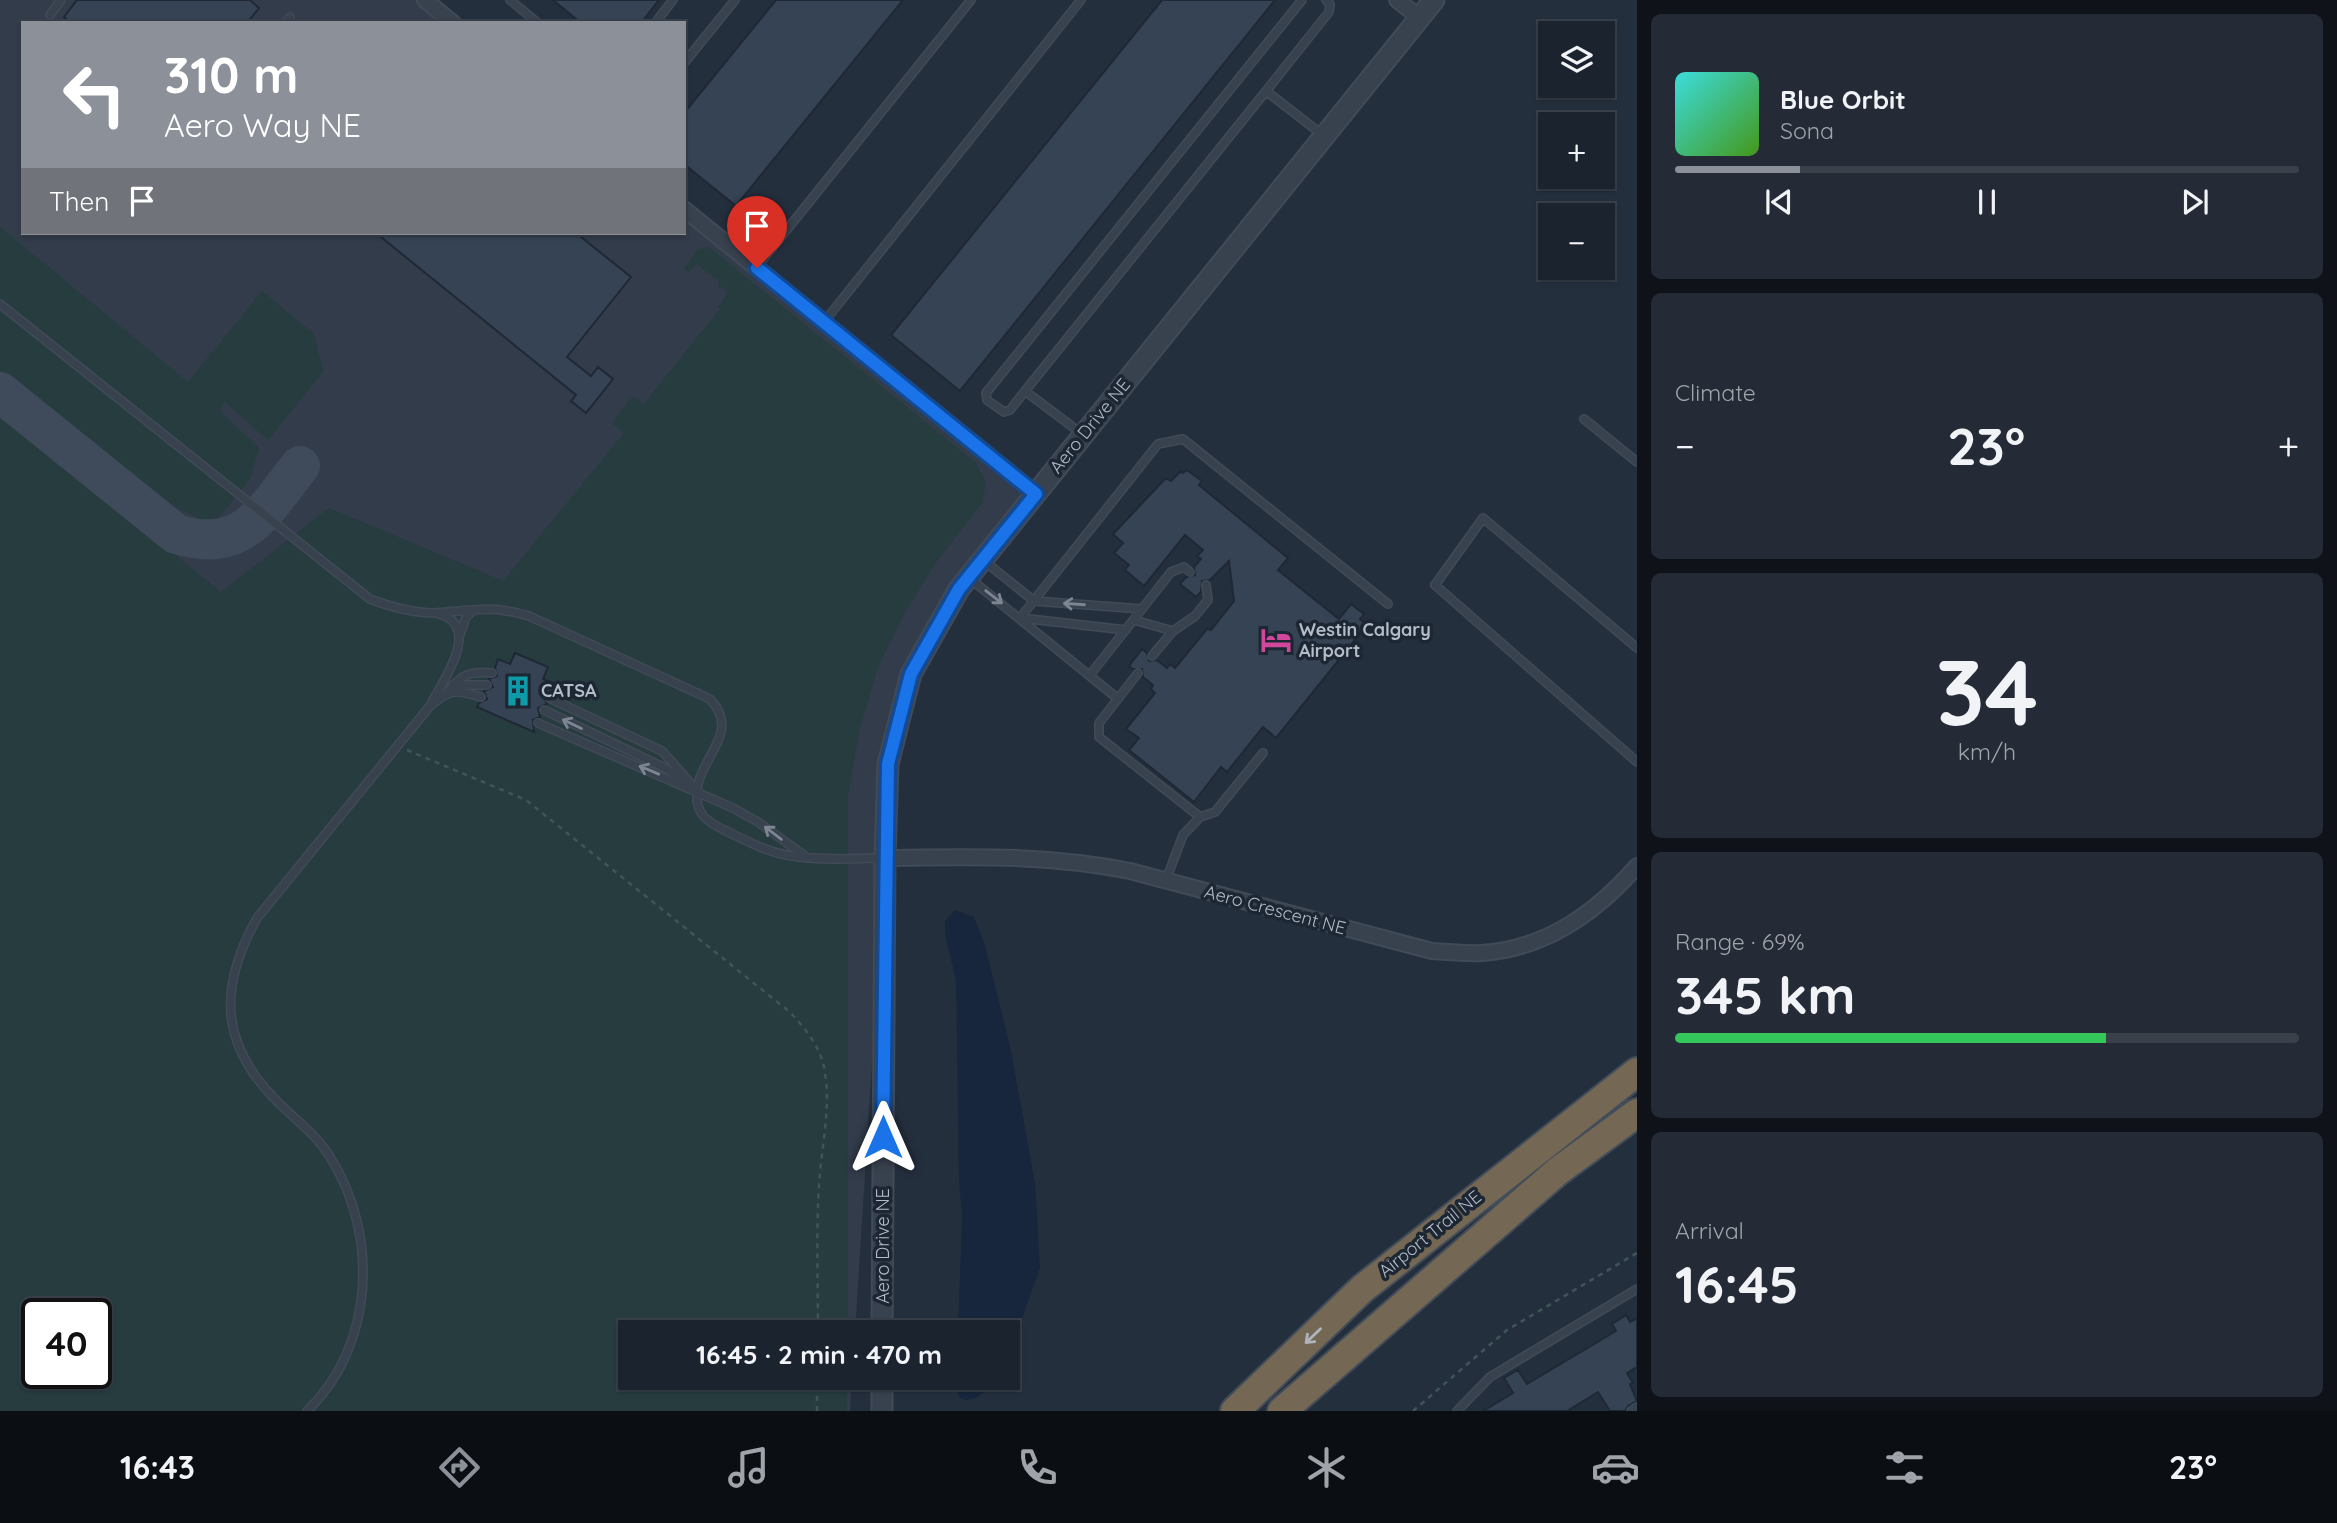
<!DOCTYPE html>
<html lang="en">
<head>
<meta charset="utf-8">
<style>
	body { margin:0; font-family:Quicksand,sans-serif; background:#242b36; color:#f1f3f6; height:100vh; display:flex; flex-direction:column; font-size:26px; white-space:nowrap }
	* { box-sizing:border-box; margin:0 }
	p { font-size:23px; color:#a0a4aa }
	.icon { flex:none; width:38px; height:38px; fill:none; stroke:currentColor; stroke-width:2; stroke-linecap:round; stroke-linejoin:round }
	.map { position:relative; flex:1; overflow:hidden }
	.panel { display:flex; flex-direction:column; gap:14px; padding:14px; background:#0f1319; width:700px }
	.panel>* { flex:none }
	.top-card { position:absolute; left:21px; top:21px; width:665px; height:214px; border-radius:0px; box-shadow:0 2px 5px #0004,0 0 0 2px #39404a; background:#8c9099; color:#fff; overflow:hidden }
	.controls { position:absolute; left:1538px; top:21px; display:grid; gap:14px }
	.controls a { display:grid; place-items:center; width:77px; height:77px; border-radius:0px; background:#1b232e; box-shadow:0 2px 5px #0004,0 0 0 2px #39404a; font-size:35px }
	.speed { position:absolute; left:21px; top:1298px; display:flex; gap:14px; font-size:35px; font-weight:700; text-align:center }
	.speed>* { display:grid; place-content:center; width:91px; height:91px; border-radius:50%; background:#1b232e; box-shadow:0 2px 5px #0004,0 0 0 2px #39404a; line-height:1 }
	.speed .limit { border:4px solid #111; border-radius:10px; background:#fff; color:#111 }
	.pin { position:absolute; display:grid; place-items:center; width:60px; height:60px; color:#fff; margin:-72px -30px; border-radius:50% 50% 50% 0; rotate:-45deg; box-shadow:0 0 7px #0007 }
	.pin .icon { rotate:45deg }
	.me { position:absolute; width:77px; margin:-38px; rotate:0deg; stroke-linejoin:round; filter:drop-shadow(0 0 5px #0008) }
	.turn { display:flex; align-items:center; gap:24px; height:147px; padding:0 28px; font-size:32px }
	.turn .icon { width:91px; height:91px; stroke-width:2.5 }
	.turn b { display:block; font-size:49px; line-height:60px }
	.then { display:flex; align-items:center; height:66px; padding:0 28px; background:#0003; gap:14px; font-size:26px }
	.big { font-size:52px; font-weight:700; line-height:1.1 }
	.panel .tile { flex:1; display:flex; flex-direction:column; justify-content:center; gap:10px; min-width:0; padding:0 24px; border-radius:10px; background:#242b36 }
	.panel .dial { align-items:center; gap:0 }
	.dial b { font-size:91px; line-height:1 }
	.song { display:flex; align-items:center; gap:21px }
	.cover { width:84px; height:84px; border-radius:10px; background:linear-gradient(135deg,hsl(180 70% 55%),hsl(100 70% 35%)) }
	.played { height:7px; border-radius:4px; background:linear-gradient(90deg,#8c9099 20%,#39404a 20%) }
	.keys { display:flex; justify-content:space-around; direction:ltr }
	.heat { display:flex; justify-content:space-between; align-items:center; font-size:38px; direction:ltr }
	.charge { height:10px; border-radius:5px; background:linear-gradient(90deg,#34c759 69%,#39404a 0) }
	.trip { position:absolute; left:618px; top:1320px; width:402px; height:70px; border-radius:0px; background:#1b232e; box-shadow:0 2px 5px #0004,0 0 0 2px #39404a; font-weight:700; line-height:70px; text-align:center }
	.menu { display:flex; height:112px; justify-content:space-around; align-items:center; background:#0b0e12; color:#a0a4aa }
	.menu .icon { width:49px; height:49px }
	.menu .selected { color:#8c9099 }
	.menu b { font-size:32px; color:#f1f3f6 }
	main { display:flex; flex:1; min-height:0 }
	.map>svg:first-child { display:block }
	.airport { fill:#323c4b; fill-rule:evenodd }
	.green { fill:#263c3f; fill-rule:evenodd }
	.water { fill:#17263c }
	.lines { fill:none; stroke-linecap:round; stroke-linejoin:round }
	.taxiway { stroke:#3f4a5a; stroke-width:40 }
	.building { fill:#364354; stroke:#1f2835; stroke-width:2 }
	.service-casing { stroke:#414a57; stroke-width:10 }
	.minor-casing { stroke:#414a57; stroke-width:18 }
	.tertiary-casing { stroke:#414a57; stroke-width:23 }
	.motorway-casing { stroke:#434c59; stroke-width:32 }
	.path { stroke:#3f5557; stroke-width:2.5; stroke-dasharray:5 5; stroke-linecap:butt }
	.service { stroke:#38414e; stroke-width:7 }
	.minor { stroke:#38414e; stroke-width:14 }
	.tertiary { stroke:#38414e; stroke-width:19 }
	.motorway { stroke:#746855; stroke-width:28 }
	.oneway { stroke:#7c8592 }
	.oneway2 { stroke:#aeb4bd }
	.route-casing { stroke:#114b97; stroke-width:18 }
	.route { stroke:#1a73e8; stroke-width:12 }
	.labels { text-anchor:middle; stroke-width:7; stroke-linejoin:round; paint-order:stroke }
	.street-label { font-size:18px; fill:#b4bcc9; stroke:#1d2633 }
	.poi-label { font-size:18px; font-weight:bold; fill:#b4bcc9; stroke:#1d2633; text-anchor:start }
</style>
</head>
<body>
<main>
<div class="map">
<svg width="1637" height="1411" viewBox="0 0 1637 1411">
	<rect width="100%" height="100%" fill="#242f3e"/>
	<path class="airport" d="M0,0H425L453,23H23V233H684V209L1036,494L911,675L885,858L855,1332H630V1377H852L850,1411H0ZM37,1314H96V1374H37Z"/>
	<path class="green" d="M0,227L188,382L262,291L314,334L323,372L268,440L225,402L219,410L259,448L250,479L218,518L200,519L158,499L0,371Z
		M709,247L975,462L986,482L982,503L937,561L905,612L878,667L860,728L848,794V1332H630V1377H847V1411H0V413L221,592L329,508L503,581L624,433L612,423L633,396L644,404L720,309L718,307L728,293L718,285L720,282L697,264L689,272L684,268L699,249ZM37,1314H96V1374H37Z"/>
	<path class="water" d="M955,910L974,917L985,945L1011,1051L1035,1183L1040,1268L1009,1355L1013,1361L1008,1366V1332H958L962,1215L959,1182L956,980L945,935V921Z
		M958,1377H998C988,1388 977,1404 961,1399L958,1394Z"/>
	<g class="lines">
		<path class="taxiway" d="M0,392L176,534C244,555 262,513 300,466"/>
	</g>
	<path class="building" d="M77,0H250L259,8L247,23H71L64,17Z
		M553,0H659L641,23H581Z
		M776,0H903L736,206L684,164V113Z
		M1162,0H1275L960,391L891,335Z
		M376,233H576L631,277L567,357L591,376L598,367L613,379L586,413L571,401L576,395Z
		M1187,470L1202,481L1199,485L1288,558L1278,570L1339,619L1351,604L1364,614L1360,619L1367,625L1276,738L1263,727L1227,772L1221,767L1194,802L1129,750L1139,738L1126,729L1155,693L1151,689L1153,685L1143,677L1142,669H1133L1129,666L1142,649L1147,653L1149,661L1157,660L1167,668L1170,664L1175,668L1207,629L1211,630L1234,601L1229,561L1210,580L1202,581L1201,592L1196,597L1180,584L1186,577L1195,575L1194,567L1201,559L1197,556L1203,550L1185,535L1144,586L1125,570L1129,565L1114,553L1123,543L1113,534L1166,478L1171,481L1181,471L1183,473Z
		M515,653L548,667L543,679L555,684L552,692L543,696L547,704L538,708L540,717L533,720L534,732L477,707L479,703L487,699L484,691L493,687L489,679L497,676L495,668L498,659L510,664Z
		M1626,1315L1630,1322L1637,1318V1367L1627,1373L1633,1383L1630,1384L1637,1401L1628,1406L1625,1411H1610L1598,1392L1567,1411H1483L1513,1393L1504,1378L1518,1370L1527,1384L1616,1331L1612,1324Z"/>
	<g class="lines">
		<g class="service-casing">
			<path id="service" d="M510,0L538,23
				M50,15L61,0
				M285,23L290,17
				M655,23L673,0
				M684,63L735,0
				M1324,136L1266,91L1329,12L1330,4L1326,0
				M757,267L971,0
				M0,304L370,599C391,607 412,613 435,613C475,611 488,604 529,616L710,699C742,733 699,757 697,792C695,815 708,822 726,831C747,841 769,853 792,856C822,861 854,858 884,858
				M824,322L1081,0
				M1025,391L1266,91
				M1584,419L1637,462
				M1082,434L1025,391L1010,410L1004,412L987,400L986,393L1302,0
				M983,560L1034,601L1142,609
				M968,577L1117,698
				M1020,618L1158,444L1183,439L1388,604
				M1021,618L1126,630
				M1134,620L1173,631
				M460,635L466,617L474,610
				M1637,648L1483,518L1435,585L1637,762
				M1152,656L1173,631L1195,616L1208,600L1206,585
				M1138,673L1099,723V737L1200,817L1215,812L1263,753
				M1090,675L1171,572L1184,567L1190,572
				M454,690L464,685H487
				M446,693C462,675 468,671 492,673
				M549,698L662,751L694,787
				M432,702C444,680 482,626 439,614
				M544,710L665,768L685,782
				M538,723L733,808L758,822L805,856
				M1166,880L1183,835L1200,817
				M307,1411C375,1346 379,1234 330,1157C315,1132 291,1117 272,1096C218,1039 221,983 257,918L430,706C450,689 456,689 481,697
				M1457,1411L1490,1377L1637,1289
				M1631,1411L1637,1407"/>
		</g>
		<g class="minor-casing">
			<path id="minor" d="M425,0L453,23
				M1397,0L1420,18
				M684,209L1036,494
				M885,858C970,857 1046,854 1130,871L1432,951C1448,952 1465,954 1481,953C1546,949 1596,913 1637,866"/>
		</g>
		<g class="tertiary-casing">
			<path id="tertiary" d="M882,1332L885,858L888,764L911,674L959,589L1434,0
				M882,1411V1377"/>
		</g>
		<g class="motorway-casing">
			<path id="motorway" d="M1235,1411L1362,1289L1637,1072
				M1282,1411L1558,1171L1637,1113"/>
		</g>
		<path class="path" d="M407,750L526,800L791,1013C807,1031 822,1049 825,1073C831,1109 821,1149 819,1186C816,1234 818,1283 818,1332
			M817,1411V1377
			M1413,1411L1507,1330L1637,1253"/>
		<use href="#service" class="service"/>
		<use href="#minor" class="minor"/>
		<use href="#tertiary" class="tertiary"/>
		<use href="#motorway" class="motorway"/>
	</g>
	<defs><path id="oneway-shaft" d="M-6 0H5M1.5-3L5.5 0L1.5 3" fill="none" stroke-width="1.6" stroke-linecap="round" stroke-linejoin="round" transform="scale(1.75)"/></defs>
	<g class="oneway">
		<use href="#oneway-shaft" transform="translate(994 597) rotate(38)"/>
		<use href="#oneway-shaft" transform="translate(1074 604) rotate(-176)"/>
		<use href="#oneway-shaft" transform="translate(572 724) rotate(-155)"/>
		<use href="#oneway-shaft" transform="translate(649 770) rotate(-157)"/>
		<use href="#oneway-shaft" transform="translate(773 833) rotate(-143)"/>
	</g>
	<use class="oneway2" href="#oneway-shaft" transform="translate(1313 1336) rotate(136)"/>
	<g class="lines">
		<g class="route-casing">
			<path id="route" d="M757,268L1036,494L959,589L911,674L888,764L883,1137"/>
		</g>
		<use href="#route" class="route"/>
	</g>
	<defs>
		<g id="hotel-bare" transform="scale(2.415)"><path d="M-6-4.5h1.5V1H6V5H4.5V3h-9V5H-6ZM-4 0a1.8 1.8 0 1 1 3.6 0ZM.5 0V-2.5h3Q6-2.5 6 0Z" fill="#d1479c" stroke="#1d2633" stroke-width="2.5" paint-order="stroke"/></g>
		<g id="building-bare" transform="scale(2.415)"><path d="M-4-6H4V6H1V3H-1V6H-4ZM-2.5-4.3h1.7v1.8h-1.7ZM.8-4.3h1.7v1.8H.8ZM-2.5-1h1.7V.8h-1.7ZM.8-1h1.7V.8H.8Z" fill="#0f9aa8" stroke="#1d2633" stroke-width="2.5" paint-order="stroke"/></g>
	</defs>
	<g fill-rule="evenodd">
		<use href="#hotel-bare" x="1276" y="640"/>
		<use href="#building-bare" x="518" y="691"/>
	</g>
	<g class="labels">
		<g class="street-label">
			<text transform="translate(1090 426) rotate(-51)" y="6">Aero Drive NE</text>
			<text transform="translate(1275 910) rotate(15)" y="6">Aero Crescent NE</text>
			<text transform="translate(1430 1234) rotate(-39)" y="6">Airport Trail NE</text>
			<text transform="translate(883 1246) rotate(-90)" y="6">Aero Drive NE</text>
		</g>
		<g class="poi-label">
			<text x="1299" y="636">Westin Calgary<tspan x="1299" dy="21">Airport</tspan></text>
			<text x="541" y="697">CATSA</text>
		</g>
	</g>
</svg>
<div class="controls">
<a><svg class="icon" aria-label="layers" viewBox="0 0 24 24"><path d="M12 4l9 5-9 5-9-5zM3 14l9 5 9-5"/></svg></a>
<a>+</a>
<a>−</a>
</div>
<div class="speed"><div class="limit">40</div></div>
<div class="pin" style="left:757px;top:268px;background:#d93025"><svg class="icon" aria-label="arrive" viewBox="0 0 24 24"><path d="M6 21V4h12l-3 4 3 4H6"/></svg></div>
<svg class="me" style="left:883px;top:1137px" viewBox="-20 -20 40 40"><path d="M0-17L14 15 0 8-14 15z" fill="#1a73e8" stroke="#fff" stroke-width="4"/></svg>
<div class="trip">16:45 · 2 min · 470 m</div>
<div class="top-card">
<div class="turn"><svg class="icon" aria-label="left" viewBox="0 0 24 24"><path d="M17 20v-9H6M10 6l-5 5 5 5"/></svg><div><b>310 m</b>Aero Way NE</div></div>
<div class="then">Then<svg class="icon" aria-label="arrive" viewBox="0 0 24 24"><path d="M6 21V4h12l-3 4 3 4H6"/></svg></div>
</div>
</div>
<section class="panel">
<div class="tile">
<div class="song"><i class="cover"></i><div><b>Blue Orbit</b><p>Sona</p></div></div>
<div class="played"></div>
<div class="keys"><svg class="icon" aria-label="previous" viewBox="0 0 24 24"><path d="M18 5L8 12l10 7zM5 5v14"/></svg><svg class="icon" aria-label="pause" viewBox="0 0 24 24"><path d="M8 5v14M16 5v14"/></svg><svg class="icon" aria-label="next" viewBox="0 0 24 24"><path d="M6 5l10 7-10 7zM19 5v14"/></svg></div>
</div>
<div class="tile"><p>Climate</p>
<div class="heat"><a>−</a><b class="big">23°</b><a>+</a></div>
</div>
<div class="tile dial"><b>34</b><p>km/h</p></div>
<div class="tile"><p>Range · 69%</p><b class="big">345 km</b><div class="charge"></div></div>
<div class="tile"><p>Arrival</p><b class="big">16:45</b></div>
</section>
</main>
<nav class="menu">
<b>16:43</b>
<svg class="icon selected" aria-label="directions" viewBox="0 0 24 24"><path d="M12 3l9 9-9 9-9-9zM9 14v-3h6M13 9l2 2-2 2"/></svg>
<svg class="icon" aria-label="music" viewBox="0 0 24 24"><path d="M9 18V5l10-2v13"/><circle cx="6" cy="18" r="3"/><circle cx="16" cy="16" r="3"/></svg>
<svg class="icon" aria-label="phone" viewBox="0 0 24 24"><path d="M5 4h4l2 5-3 2q2 4 5 5l2-3 5 2v4C11 20 4 13 5 4z"/></svg>
<svg class="icon" aria-label="climate" viewBox="0 0 24 24"><path d="M12 3v18M4 7l16 10M4 17L20 7"/></svg>
<svg class="icon" aria-label="car" viewBox="0 0 24 24"><path d="M5 17H2v-5l4-1 3-4h7l3 4 3 1v5h-3M9 17h6M6 11h13"/><circle cx="7" cy="17" r="2"/><circle cx="17" cy="17" r="2"/></svg>
<svg class="icon" aria-label="filters" viewBox="0 0 24 24"><path d="M4 7h16M4 17h16"/><circle cx="9" cy="7" r="2"/><circle cx="15" cy="17" r="2"/></svg>
<b>23°</b>
</nav>
</body>
</html>
